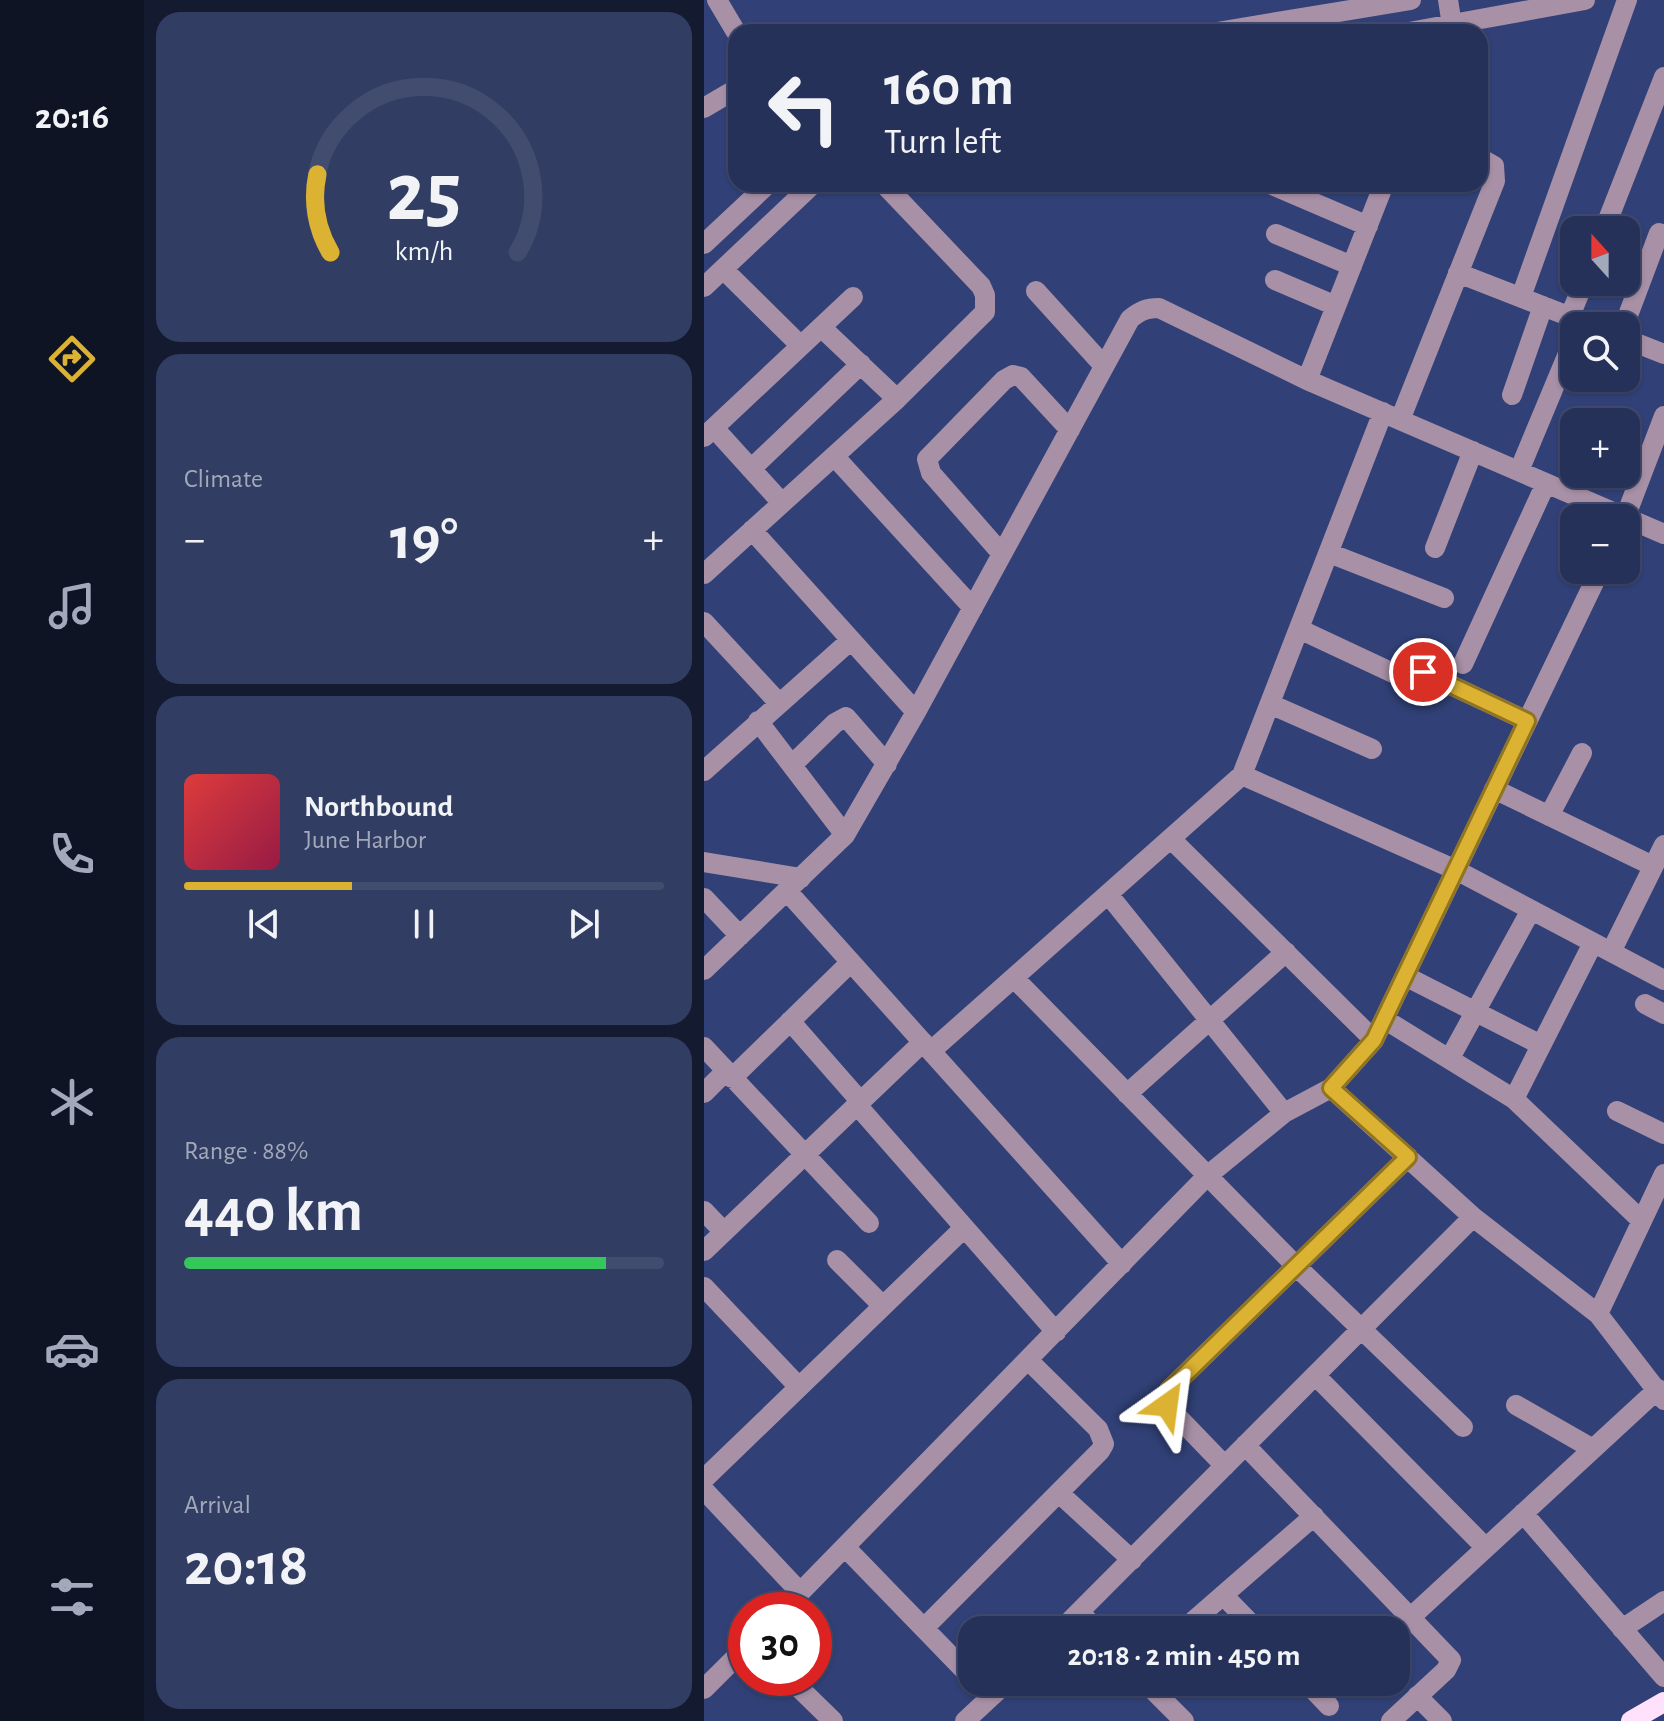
<!DOCTYPE html>
<html lang="en">
<head>
<meta charset="utf-8">
<style>
	body { margin:0; font-family:"Alegreya Sans",sans-serif; background:#313d62; color:#f1f3f6; height:100vh; display:flex; flex-direction:column; font-size:30px; white-space:nowrap }
	* { box-sizing:border-box; margin:0 }
	p { font-size:26px; color:#a3a9ba }
	.icon { flex:none; width:44px; height:44px; fill:none; stroke:currentColor; stroke-width:2; stroke-linecap:round; stroke-linejoin:round }
	.map { position:relative; flex:1; overflow:hidden }
	.sheet { display:flex; flex-direction:column; gap:12px; padding:12px; background:#141b31; width:560px }
	.sheet>* { flex:none }
	.top-card { position:absolute; left:24px; top:24px; width:760px; height:168px; border-radius:24px; box-shadow:0 2px 6px #0004,0 0 0 2px #424c6f; background:#253159; color:#f1f3f6; overflow:hidden }
	.needle { width:52px; rotate:339deg }
	.tools { position:absolute; left:856px; top:216px; display:grid; gap:16px }
	.tools a { display:grid; place-items:center; width:80px; height:80px; border-radius:16px; background:#253159; box-shadow:0 2px 6px #0004,0 0 0 2px #424c6f; font-size:40px }
	.speed { position:absolute; left:24px; top:1592px; display:flex; gap:16px; font-size:40px; font-weight:700; text-align:center }
	.speed>* { display:grid; place-content:center; width:104px; height:104px; border-radius:50%; background:#253159; box-shadow:0 2px 6px #0004,0 0 0 2px #424c6f; line-height:1 }
	.speed .limit { border:12px solid #d22; background:#fff; color:#111 }
	.pin { position:absolute; display:grid; place-items:center; width:68px; height:68px; color:#fff; margin:-34px; border:4px solid #fff; border-radius:50%; box-shadow:0 2px 8px #0007 }
	.me { position:absolute; width:88px; margin:-44px; rotate:31deg; stroke-linejoin:round; filter:drop-shadow(0 0 6px #0008) }
	.turn { display:flex; align-items:center; gap:28px; height:168px; padding:0 24px; font-size:36px }
	.turn .icon { width:104px; height:104px; stroke-width:2.5 }
	.turn b { display:block; font-size:56px; line-height:68px }
	.big { font-size:60px; font-weight:700; line-height:1.1 }
	.sheet .widget { flex:1; display:flex; flex-direction:column; justify-content:center; gap:12px; min-width:0; padding:0 28px; border-radius:24px; background:#313d62 }
	.sheet .dial { align-items:center; gap:0 }
	.dial svg { height:208px; overflow:visible; fill:none; stroke:#424c6f; stroke-width:7; stroke-linecap:round; text-anchor:middle }
	.dial text { fill:#f1f3f6; stroke:none }
	.song { display:flex; align-items:center; gap:24px }
	.cover { width:96px; height:96px; border-radius:12px; background:linear-gradient(135deg,hsl(0 70% 55%),hsl(340 70% 35%)) }
	.played { height:8px; border-radius:4px; background:linear-gradient(90deg,#dcb233 35%,#424c6f 35%) }
	.keys { display:flex; justify-content:space-around; direction:ltr }
	.heat { display:flex; justify-content:space-between; align-items:center; font-size:44px; direction:ltr }
	.charge { height:12px; border-radius:6px; background:linear-gradient(90deg,#34c759 88%,#424c6f 0) }
	.trip { position:absolute; left:254px; top:1616px; width:452px; height:80px; border-radius:24px; background:#253159; box-shadow:0 2px 6px #0004,0 0 0 2px #424c6f; font-weight:700; line-height:80px; text-align:center }
	main { display:flex; flex:1; min-height:0 }
	.tab-bar { display:flex; flex-direction:column; width:144px; justify-content:space-around; align-items:center; background:#0f1424; color:#a3a9ba }
	.tab-bar .icon { width:56px; height:56px }
	.tab-bar .active { color:#dcb233 }
	.tab-bar b { font-size:36px; color:#f1f3f6 }
	.map>svg:first-child { display:block }
	.lines { fill:none; stroke-linecap:round; stroke-linejoin:round }
	.minor { stroke:#a890a6; stroke-width:20 }
	.major { stroke:#ffe1fc; stroke-width:20 }
	.route-casing { stroke:#8f7421; stroke-width:20 }
	.route { stroke:#dcb233; stroke-width:14 }
</style>
</head>
<body>
<main>
<nav class="tab-bar">
<b>20:16</b>
<svg class="icon active" aria-label="directions" viewBox="0 0 24 24"><path d="M12 3l9 9-9 9-9-9zM9 14v-3h6M13 9l2 2-2 2"/></svg>
<svg class="icon" aria-label="music" viewBox="0 0 24 24"><path d="M9 18V5l10-2v13"/><circle cx="6" cy="18" r="3"/><circle cx="16" cy="16" r="3"/></svg>
<svg class="icon" aria-label="phone" viewBox="0 0 24 24"><path d="M5 4h4l2 5-3 2q2 4 5 5l2-3 5 2v4C11 20 4 13 5 4z"/></svg>
<svg class="icon" aria-label="climate" viewBox="0 0 24 24"><path d="M12 3v18M4 7l16 10M4 17L20 7"/></svg>
<svg class="icon" aria-label="car" viewBox="0 0 24 24"><path d="M5 17H2v-5l4-1 3-4h7l3 4 3 1v5h-3M9 17h6M6 11h13"/><circle cx="7" cy="17" r="2"/><circle cx="17" cy="17" r="2"/></svg>
<svg class="icon" aria-label="filters" viewBox="0 0 24 24"><path d="M4 7h16M4 17h16"/><circle cx="9" cy="7" r="2"/><circle cx="15" cy="17" r="2"/></svg>
</nav>
<section class="sheet">
<div class="widget dial"><svg viewBox="0 0 100 80">
<path d="M14 69A42 42 0 1 1 86 69"/>
<path d="M14 69A42 42 0 0 1 9 39" stroke="#dcb233"/>
<text x="50" y="56" font-size="32" font-weight="700">25</text>
<text x="50" y="72" font-size="11">km/h</text>
</svg></div>
<div class="widget"><p>Climate</p>
<div class="heat"><a>−</a><b class="big">19°</b><a>+</a></div>
</div>
<div class="widget">
<div class="song"><i class="cover"></i><div><b>Northbound</b><p>June Harbor</p></div></div>
<div class="played"></div>
<div class="keys"><svg class="icon" aria-label="previous" viewBox="0 0 24 24"><path d="M18 5L8 12l10 7zM5 5v14"/></svg><svg class="icon" aria-label="pause" viewBox="0 0 24 24"><path d="M8 5v14M16 5v14"/></svg><svg class="icon" aria-label="next" viewBox="0 0 24 24"><path d="M6 5l10 7-10 7zM19 5v14"/></svg></div>
</div>
<div class="widget"><p>Range · 88%</p><b class="big">440 km</b><div class="charge"></div></div>
<div class="widget"><p>Arrival</p><b class="big">20:18</b></div>
</section>
<div class="map">
<svg width="960" height="1721" viewBox="0 0 960 1721">
	<rect width="100%" height="100%" fill="#314177"/>
	<g class="lines">
		<path class="minor" d="M13,0L32,32
			M744,0L748,25
			M513,32L707,0
			M705,32L881,0
			M0,108L32,89
			M566,184L664,226
			M900,230L960,77
			M572,234L648,266
			M0,244L64,184
			M19,269L97,346
			M754,273L890,326
			M571,280L632,306
			M0,287L109,184
			M332,291L400,366
			M817,297L923,0
			M866,316L880,282
			M920,326L955,233
			M117,327L193,399
			M922,339L960,354
			M603,380L680,184
			M808,395L839,306
			M696,420L791,181L790,166L776,158
			M10,428L78,503
			M0,437L149,297
			M130,456L269,608
			M47,469L157,364
			M815,471L870,339
			M921,518L960,416
			M48,530L212,712
			M731,548L769,451
			M625,553L740,598
			M298,554L227,473L223,459L300,380L309,375L317,377L366,430
			M0,574L193,399L281,312V295L277,286L180,184
			M0,622L74,702
			M595,629L689,673
			M759,664L842,483
			M719,672L823,721
			M566,704L668,749
			M54,721L141,835
			M88,765L131,723L142,717L183,764
			M0,771L147,640
			M538,775L752,870L960,980
			M790,789L949,866
			M845,816L878,753
			M467,839L670,1040
			M0,862L97,878
			M83,891L418,1264
			M404,894L580,1113
			M0,898L36,936
			M907,952L960,845
			M0,970L141,835L212,712L426,319C436,311 442,308 455,308L603,380L960,534
			M701,976L837,1045
			M310,978L592,1266L759,1427
			M941,1004L960,1014
			M680,1019L810,1099L938,1221
			M86,1021L157,1102
			M0,1047L165,1223
			M227,1051L538,775L679,412
			M746,1058L827,910
			M28,1078L147,962
			M627,1088L769,1217L894,1314L960,1400
			M0,1093L22,1071
			M423,1094L582,952
			M810,1099L889,943
			M153,1105L352,1332
			M913,1111L960,1134
			M0,1211L20,1232
			M0,1251L219,1042
			M133,1260L179,1306
			M0,1287L95,1387
			M894,1314L960,1174
			M611,1375L782,1548
			M812,1405L889,1449
			M541,1445L747,1660L742,1670L687,1721
			M521,1466L467,1410L462,1398L465,1390L704,1157
			M0,1479L260,1228
			M0,1490L96,1592
			M355,1493L428,1560
			M819,1513L960,1677
			M141,1547L268,1678
			M519,1595L553,1630
			M79,1610L503,1176L580,1113L627,1088L670,1040L896,570
			M376,1612L392,1630
			M707,1617L954,1389
			M220,1628L396,1451L400,1444L394,1429L324,1360
			M918,1629L960,1601
			M357,1630L769,1217
			M479,1630L610,1516
			M85,1678L129,1721
			M441,1682L480,1721
			M602,1682L625,1706
			M0,1689L42,1647
			M713,1696L738,1721
			M261,1721L303,1682"/>
		<path class="major" d="M927,1721L960,1702"/>
	</g>
	<g class="lines">
		<g class="route-casing">
			<path id="route" d="M463,1405L465,1390L704,1157L627,1088L670,1040L823,721L719,672"/>
		</g>
		<use href="#route" class="route"/>
	</g>
</svg>
<div class="tools">
<a><svg class="needle" viewBox="-14 -14 28 28"><path d="M0-13l5 13h-10z" fill="#e53935"/><path d="M0 13l5-13h-10z" fill="#a3a9ba"/></svg></a>
<a><svg class="icon" aria-label="search" viewBox="0 0 24 24"><circle cx="10" cy="10" r="6"/><path d="M15 15l6 6"/></svg></a>
<a>+</a>
<a>−</a>
</div>
<div class="speed"><div class="limit">30</div></div>
<div class="pin" style="left:719px;top:672px;background:#d93025"><svg class="icon" aria-label="arrive" viewBox="0 0 24 24"><path d="M6 21V4h12l-3 4 3 4H6"/></svg></div>
<svg class="me" style="left:463px;top:1405px" viewBox="-20 -20 40 40"><path d="M0-17L14 15 0 8-14 15z" fill="#dcb233" stroke="#fff" stroke-width="4"/></svg>
<div class="trip">20:18 · 2 min · 450 m</div>
<div class="top-card">
<div class="turn"><svg class="icon" aria-label="left" viewBox="0 0 24 24"><path d="M17 20v-9H6M10 6l-5 5 5 5"/></svg><div><b>160 m</b>Turn left</div></div>
</div>
</div>
</main>
</body>
</html>
